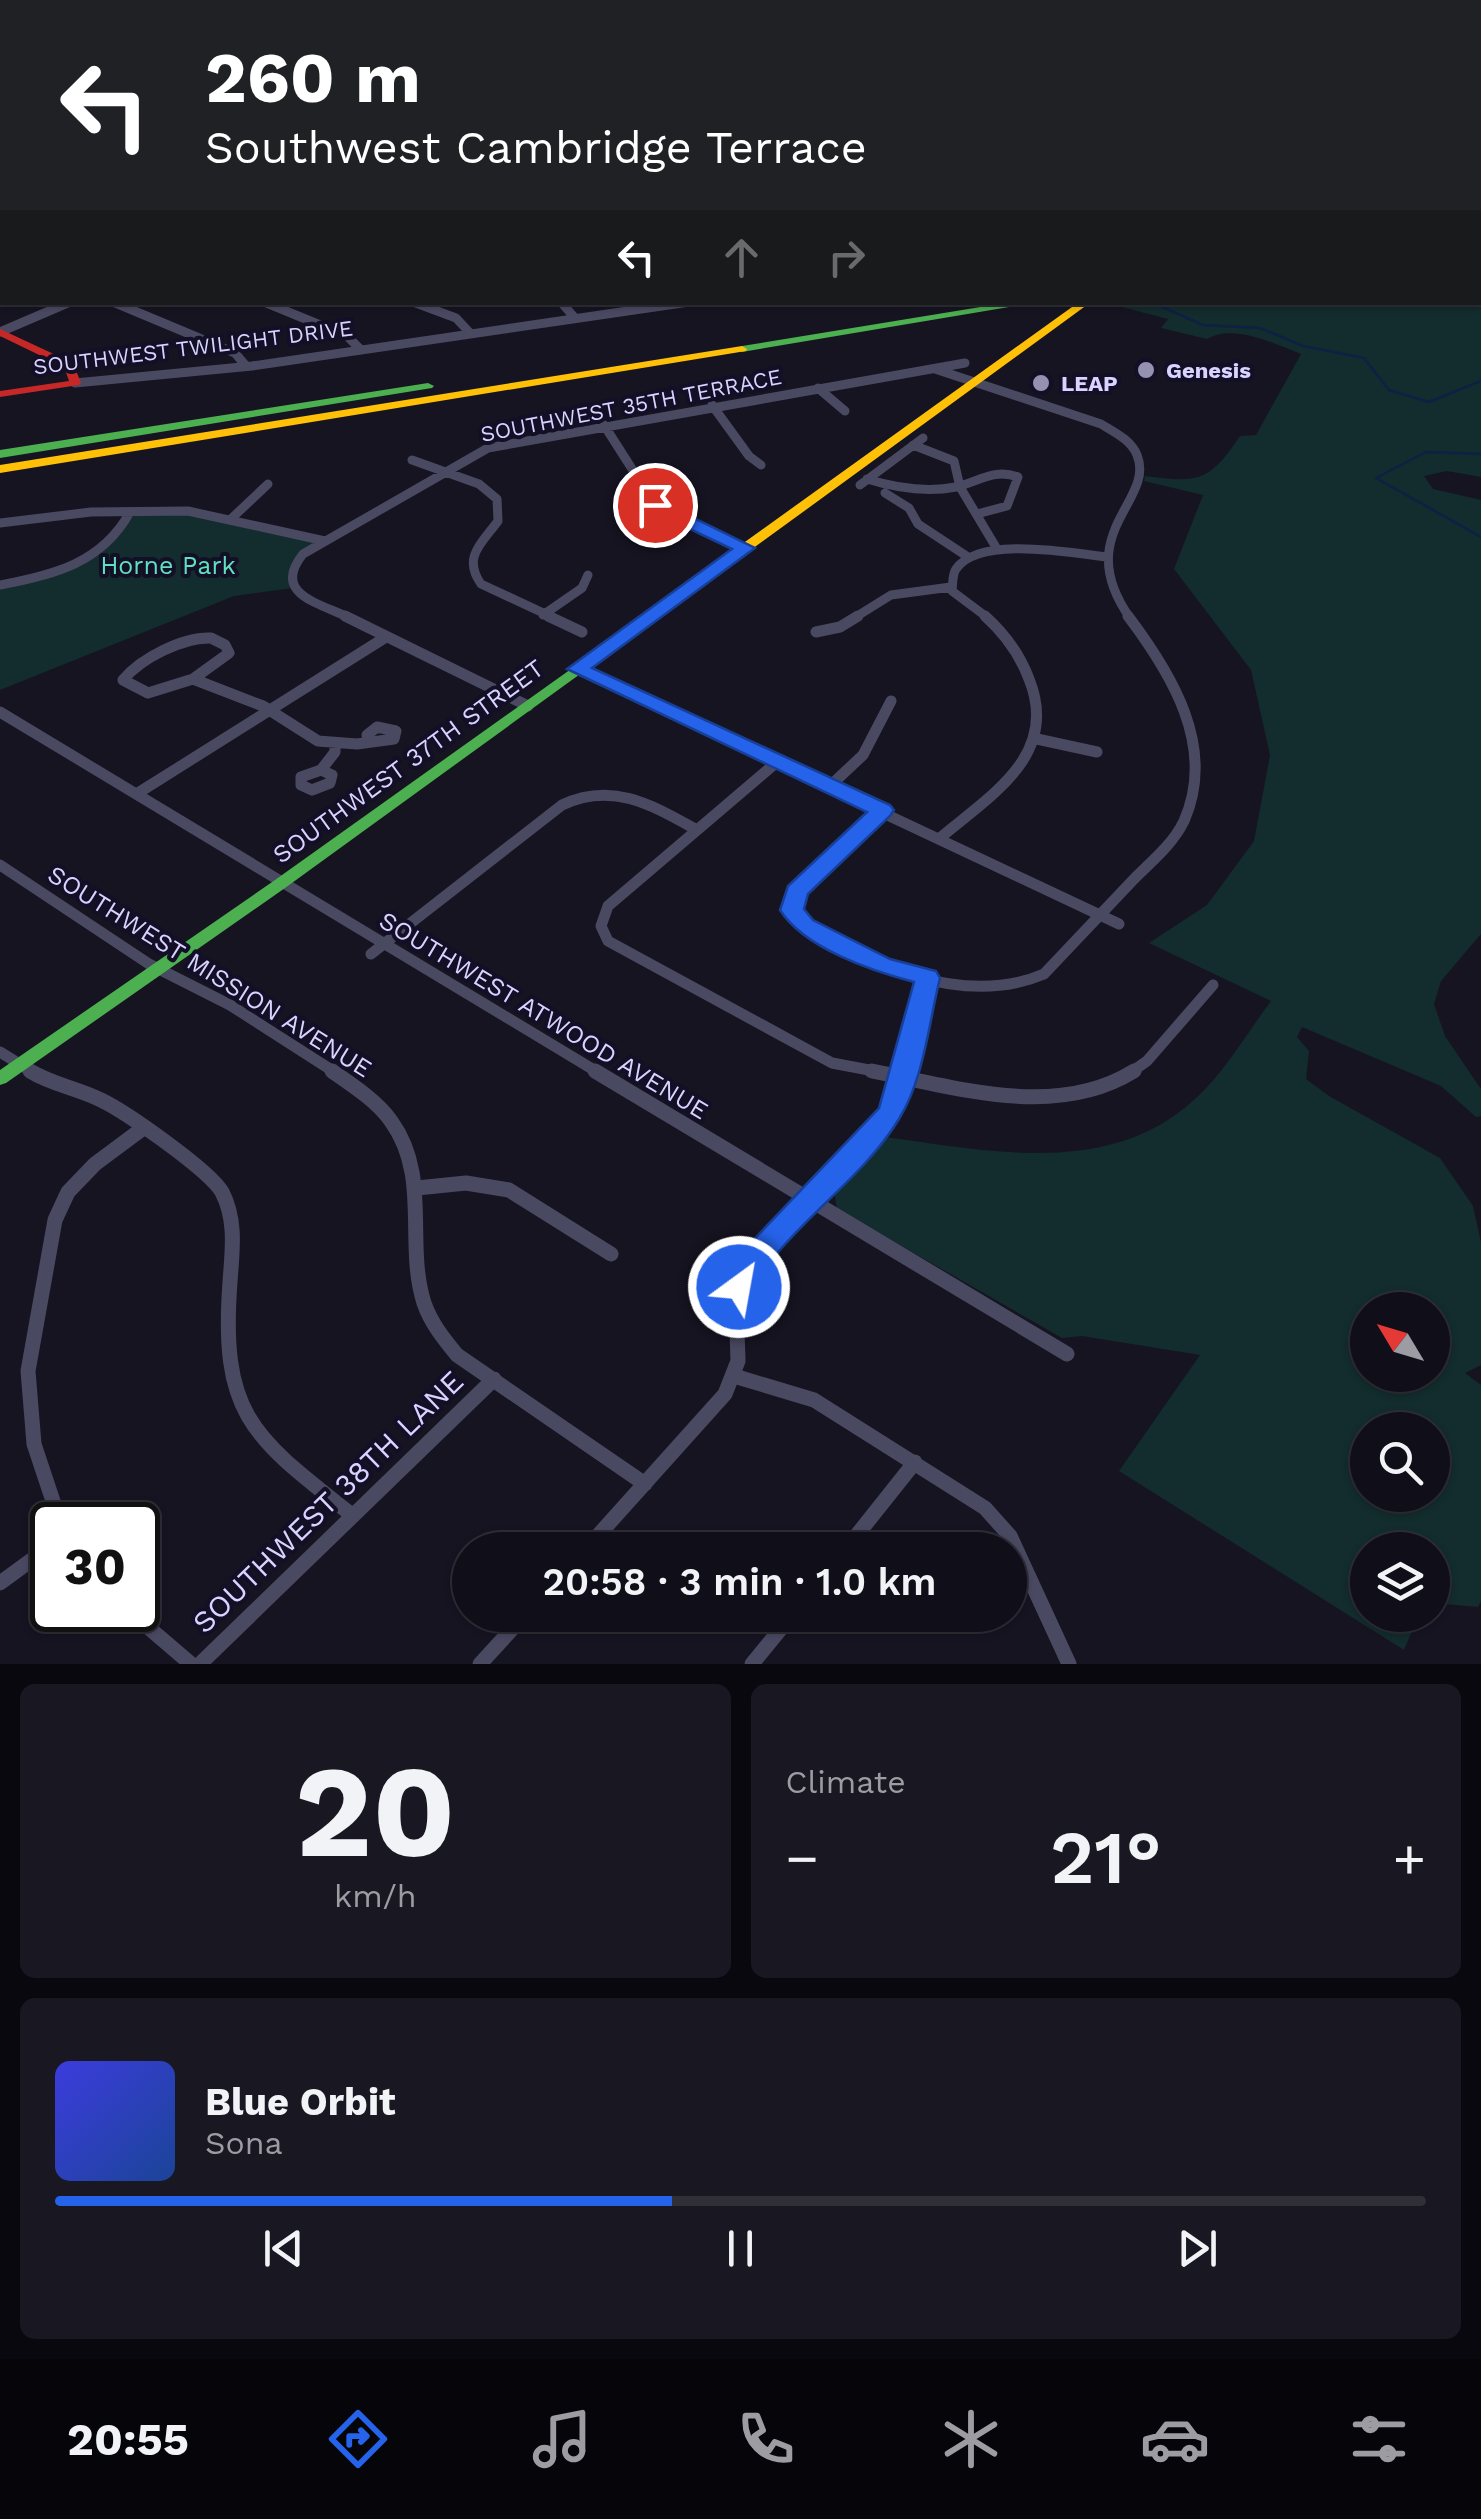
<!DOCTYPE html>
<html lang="en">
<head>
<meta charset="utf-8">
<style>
	body { margin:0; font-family:"Work Sans",sans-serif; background:#191822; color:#f1f3f6; height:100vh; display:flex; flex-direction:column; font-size:38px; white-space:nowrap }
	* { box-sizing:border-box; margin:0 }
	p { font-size:32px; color:#9c9ca2 }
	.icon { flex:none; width:55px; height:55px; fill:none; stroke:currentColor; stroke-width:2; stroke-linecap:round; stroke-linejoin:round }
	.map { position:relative; height:1664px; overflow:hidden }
	.side { display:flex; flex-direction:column; gap:20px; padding:20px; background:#09080e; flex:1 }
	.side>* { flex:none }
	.hud { position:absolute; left:0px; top:0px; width:1482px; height:305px; box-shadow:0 2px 8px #0004,0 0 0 2px #302f38; background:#202124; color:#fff; overflow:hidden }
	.needle { width:65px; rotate:308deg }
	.tools { position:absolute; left:1350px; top:1292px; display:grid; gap:20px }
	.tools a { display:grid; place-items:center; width:100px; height:100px; border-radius:50%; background:#100f19; box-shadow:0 2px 8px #0004,0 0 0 2px #302f38; font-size:50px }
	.speed { position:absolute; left:30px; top:1502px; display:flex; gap:20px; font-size:50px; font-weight:700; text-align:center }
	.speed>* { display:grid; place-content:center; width:130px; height:130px; border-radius:50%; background:#100f19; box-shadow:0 2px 8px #0004,0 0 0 2px #302f38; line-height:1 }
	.speed .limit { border:5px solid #111; border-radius:15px; background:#fff; color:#111 }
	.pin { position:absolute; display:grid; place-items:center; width:85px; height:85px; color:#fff; margin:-42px; border:5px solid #fff; border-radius:50%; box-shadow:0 2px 10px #0007 }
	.me { position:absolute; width:110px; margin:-55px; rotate:32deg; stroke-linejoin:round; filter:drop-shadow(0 0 8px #0008) }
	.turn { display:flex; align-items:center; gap:35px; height:210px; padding:0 40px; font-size:45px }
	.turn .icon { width:130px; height:130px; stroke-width:2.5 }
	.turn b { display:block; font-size:70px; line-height:85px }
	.lanes { display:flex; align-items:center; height:95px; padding:0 40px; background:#0003; justify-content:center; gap:50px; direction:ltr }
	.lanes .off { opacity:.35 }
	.big { font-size:75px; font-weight:600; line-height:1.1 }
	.side .card { flex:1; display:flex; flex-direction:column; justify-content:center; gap:15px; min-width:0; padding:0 35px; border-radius:15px; background:#191822 }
	.side .dial { align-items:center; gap:0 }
	.dial b { font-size:130px; line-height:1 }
	.song { display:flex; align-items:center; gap:30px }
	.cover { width:120px; height:120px; border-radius:15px; background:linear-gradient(135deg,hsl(240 70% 55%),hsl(220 70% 35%)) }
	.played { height:10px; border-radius:5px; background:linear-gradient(90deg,#2563eb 45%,#302f38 45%) }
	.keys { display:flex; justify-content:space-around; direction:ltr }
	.heat { display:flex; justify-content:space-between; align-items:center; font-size:55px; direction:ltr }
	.side .tiles { flex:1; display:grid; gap:20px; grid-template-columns:1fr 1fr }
	.card:last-child { grid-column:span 2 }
	.trip { position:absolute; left:452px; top:1532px; width:575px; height:100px; border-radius:50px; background:#100f19; box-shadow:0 2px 8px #0004,0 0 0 2px #302f38; font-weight:600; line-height:100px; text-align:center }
	.tab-bar { display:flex; height:160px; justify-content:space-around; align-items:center; background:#06060a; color:#9c9ca2 }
	.tab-bar .icon { width:70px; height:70px }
	.tab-bar .current { color:#2563eb }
	.tab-bar b { font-size:45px; color:#f1f3f6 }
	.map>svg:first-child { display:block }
	.green { fill:#132c2d; fill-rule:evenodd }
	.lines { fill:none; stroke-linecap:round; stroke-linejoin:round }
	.stream { stroke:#0d2144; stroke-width:2.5 }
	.street-far3 { stroke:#4a4962; stroke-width:6 }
	.street-far2 { stroke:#4a4962; stroke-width:9 }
	.street-far1 { stroke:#4a4962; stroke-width:11 }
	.street { stroke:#4a4962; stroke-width:15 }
	.fast { fill:#4caf50; fill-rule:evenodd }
	.slow { fill:#ffc107; fill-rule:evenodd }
	.jam { fill:#c62828; fill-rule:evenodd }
	.route { fill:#2563eb; stroke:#184099; stroke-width:2.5 }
	.poi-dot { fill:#9591b1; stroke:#130f26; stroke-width:4 }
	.labels { text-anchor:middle; stroke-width:8; stroke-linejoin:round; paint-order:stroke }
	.far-street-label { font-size:22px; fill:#d9d4ff; stroke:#130f26 }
	.far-poi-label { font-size:22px; font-weight:bold; fill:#d9d4ff; stroke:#130f26; text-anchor:start }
	.park-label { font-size:25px; fill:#5fe0c0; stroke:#130f26 }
	.street-label { font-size:25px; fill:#d9d4ff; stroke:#130f26 }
	.near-street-label { font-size:30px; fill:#d9d4ff; stroke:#130f26 }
</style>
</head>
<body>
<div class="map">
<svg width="1481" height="1664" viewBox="0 0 1481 1664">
	<rect width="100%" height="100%" fill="#161421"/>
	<path class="green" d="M1481,291V477L1447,471L1424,476L1433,489L1481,500V934L1441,981L1434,1004L1445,1036L1481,1089V1116L1476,1117L1441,1086L1302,1027L1297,1037L1309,1051L1306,1079L1329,1096L1440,1158L1473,1206L1481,1242V1365L1465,1373L1481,1385V1601L1478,1607L1433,1603L1432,1550H1368V1615H1419L1404,1650L1119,1471L1200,1355L1082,1336L1062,1338L837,1209L834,1191L885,1137C989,1151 1110,1178 1195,1099C1224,1073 1247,1033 1271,1001L1149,943L1207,905L1254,841L1270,755L1251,670L1174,569L1203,495L1144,481L1145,476C1199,483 1209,482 1240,436L1256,435L1301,354C1275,344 1233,323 1207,339L1161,328L1168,319L1122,307L1126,302H1480ZM1368,1310H1432V1375H1368ZM1368,1430H1432V1495H1368Z
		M169,511L325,541L303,554L293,588L234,596L0,690V585L82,563L130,512Z"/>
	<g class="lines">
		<path class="stream" d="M136,2L141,0
			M1151,302L1203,325L1260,328L1303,346L1364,358L1389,390L1429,402L1481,381
			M1481,454L1426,452L1376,478L1481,537"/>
		<path class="street-far3" d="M285,0L293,2
			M927,0L932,1
			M1159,0L1163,2
			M1342,0L1353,2
			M1202,2L1207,0
			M1316,2L1321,0
			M1411,2L1415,0"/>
		<path class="street-far2" d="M113,302L235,353L246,366
			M264,302L347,336L361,350
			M413,302L456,318L470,333
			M561,302L574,317
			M0,332L70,302
			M935,369L1101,424C1114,432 1131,440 1137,455C1156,501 1070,533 1130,618
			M75,383L252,366L689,302
			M818,388L845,411
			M712,405L749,456L761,465
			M604,425L655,505L745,548
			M913,445L954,461L960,487L997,549
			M412,460L479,484L497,499L498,521C482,543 462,557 481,584L554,618
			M867,479C896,488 925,493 956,487C978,482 994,468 1018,477L1007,506L977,514
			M860,485L923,438
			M885,493L909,508L918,524L968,557
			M232,518L268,484
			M0,523L91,512L188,511L325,541
			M0,585C54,575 102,563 130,512
			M543,615L582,588L588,575
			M350,618C319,603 271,594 303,554L488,448L965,363
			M854,618L891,595L951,587
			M988,618L952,591C953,583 952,575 956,569C979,535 1072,553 1107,557"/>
		<path class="street-far1" d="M345,616L528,706
			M548,616L582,632
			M816,632L840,627L858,616
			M211,638L225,645L229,653L193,679L148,693L123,680C141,658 183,637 211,638Z
			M577,669L1119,924
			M193,679L263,706L318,741L357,744L394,739L396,731L377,727L367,735L368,740
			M0,712L599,1073
			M1037,739L1097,752
			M778,761L608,906L601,926L608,941L832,1063L885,1073
			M321,770L332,775L330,783L312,790L301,785V777Z
			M321,770L335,752V746
			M830,786L863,755L891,701
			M138,793L386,637
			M882,810L797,891L791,904L795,917C860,965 965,1008 1044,974C1074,942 1104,911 1134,879C1152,861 1173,844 1184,821C1217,747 1171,673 1128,616
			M940,838C991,795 1060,755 1029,679C1020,655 1004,633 985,616
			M0,865L149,964L230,1005L336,1073
			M371,954L562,805C612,781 652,805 697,830
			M0,1052L34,1073
			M903,1073L927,978
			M1130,1073L1147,1061L1213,985"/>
		<path class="street" d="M30,1071C53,1085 77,1088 101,1100C126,1112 209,1170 222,1192C237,1221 232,1252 230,1282C220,1416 253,1437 352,1515
			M332,1071C352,1085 377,1101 391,1121C431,1176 405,1243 424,1303C431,1323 443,1338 457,1355L645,1484
			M595,1071L1067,1354
			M872,1071C956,1087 1055,1120 1134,1071
			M417,1188L466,1183L509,1190L611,1254
			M734,1376L814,1400L985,1508L1010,1536L1069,1664
			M61,1525L34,1444L28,1371L55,1220L68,1192L95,1164L142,1129
			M585,1550L725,1394L738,1361L736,1299L745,1271L889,1113L903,1071
			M845,1550L915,1462
			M0,1583L52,1545
			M128,1610L191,1664
			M200,1664L494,1379
			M480,1664L525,1615
			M752,1664L792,1615"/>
		<path class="fast" d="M1064,0H1072L1074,2H1066Z
			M1480,29H1481V33H1480Z
			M1480,139H1481V145H1480Z
			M1011,302H1038L742,352L737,349L742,346Z
			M428,383L434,386L432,388L0,458V450Z
			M658,607L663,608L665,611L663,614L285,888L6,1083L0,1085V1070L275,880Z"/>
		<path class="slow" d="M1480,148H1481V154H1480Z
			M1480,187H1481L1480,194Z
			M1480,243H1481V249H1480Z
			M1079,302H1091L663,614H653L651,611L653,608Z
			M742,346L747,349L746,351L0,473V465Z"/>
		<path class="jam" d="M1480,170H1481V176H1480Z
			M1480,214H1481L1480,221Z
			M0,329L73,363L81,383L79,385L0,397V391L69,381L64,367L0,336Z"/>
	</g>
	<path class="route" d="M655,499L755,548L592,668L890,805L894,810L890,816L808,894L804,909L813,920L890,959L936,971L940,978C929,1022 924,1079 899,1119C859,1185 785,1226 749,1295L739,1298L729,1295L725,1287L741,1253L879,1108L914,982C872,971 804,948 780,910L788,886L867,812L567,669L732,549L648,509V501Z"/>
	<g class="poi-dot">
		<circle cx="1146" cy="370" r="10"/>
		<circle cx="1041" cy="383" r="10"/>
	</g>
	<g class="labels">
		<g class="far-street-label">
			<text transform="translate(193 347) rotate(-7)" y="8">SOUTHWEST TWILIGHT DRIVE</text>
			<text transform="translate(631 405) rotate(-11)" y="8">SOUTHWEST 35TH TERRACE</text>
		</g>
		<g class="far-poi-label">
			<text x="1166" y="378">Genesis</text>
			<text x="1061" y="391">LEAP</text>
		</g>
		<g class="park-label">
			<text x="168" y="574">Horne Park</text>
		</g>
		<g class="street-label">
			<text transform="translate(408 761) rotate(-36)" y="9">SOUTHWEST 37TH STREET</text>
			<text transform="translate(210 971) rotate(32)" y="9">SOUTHWEST MISSION AVENUE</text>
			<text transform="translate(544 1015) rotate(31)" y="9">SOUTHWEST ATWOOD AVENUE</text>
		</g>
		<g class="near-street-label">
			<text transform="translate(328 1502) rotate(-44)" y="10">SOUTHWEST 38TH LANE</text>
		</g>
	</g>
</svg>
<div class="tools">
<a><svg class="needle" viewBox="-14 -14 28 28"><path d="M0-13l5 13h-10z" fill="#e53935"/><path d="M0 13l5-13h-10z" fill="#9c9ca2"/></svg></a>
<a><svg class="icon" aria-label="search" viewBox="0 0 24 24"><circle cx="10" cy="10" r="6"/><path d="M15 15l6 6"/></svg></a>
<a><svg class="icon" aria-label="layers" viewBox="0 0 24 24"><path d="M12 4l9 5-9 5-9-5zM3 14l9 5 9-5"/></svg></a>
</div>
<div class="speed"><div class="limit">30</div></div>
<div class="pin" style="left:655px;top:505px;background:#d93025"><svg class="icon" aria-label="arrive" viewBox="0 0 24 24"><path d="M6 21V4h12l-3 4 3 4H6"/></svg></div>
<svg class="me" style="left:739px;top:1287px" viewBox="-20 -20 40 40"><circle r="17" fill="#2563eb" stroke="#fff" stroke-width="3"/><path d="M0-11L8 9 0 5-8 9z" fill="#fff"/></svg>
<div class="trip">20:58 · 3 min · 1.0 km</div>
<div class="hud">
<div class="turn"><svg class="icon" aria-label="left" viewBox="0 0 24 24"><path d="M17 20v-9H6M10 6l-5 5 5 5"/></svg><div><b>260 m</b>Southwest Cambridge Terrace</div></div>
<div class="lanes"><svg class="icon" aria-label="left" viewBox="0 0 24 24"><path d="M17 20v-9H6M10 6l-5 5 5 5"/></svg><svg class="icon off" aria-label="ahead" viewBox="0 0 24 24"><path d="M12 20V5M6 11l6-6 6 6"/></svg><svg class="icon off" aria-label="right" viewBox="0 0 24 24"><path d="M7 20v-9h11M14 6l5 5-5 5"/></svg></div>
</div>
</div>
<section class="side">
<div class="tiles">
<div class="card dial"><b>20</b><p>km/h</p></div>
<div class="card"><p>Climate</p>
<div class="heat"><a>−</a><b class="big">21°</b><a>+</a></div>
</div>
<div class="card">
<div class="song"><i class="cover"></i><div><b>Blue Orbit</b><p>Sona</p></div></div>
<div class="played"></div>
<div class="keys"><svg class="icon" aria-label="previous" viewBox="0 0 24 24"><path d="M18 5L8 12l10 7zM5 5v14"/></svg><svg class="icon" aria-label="pause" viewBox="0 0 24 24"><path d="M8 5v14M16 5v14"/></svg><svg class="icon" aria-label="next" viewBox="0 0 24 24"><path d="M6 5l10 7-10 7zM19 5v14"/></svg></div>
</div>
</div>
</section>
<nav class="tab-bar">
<b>20:55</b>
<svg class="icon current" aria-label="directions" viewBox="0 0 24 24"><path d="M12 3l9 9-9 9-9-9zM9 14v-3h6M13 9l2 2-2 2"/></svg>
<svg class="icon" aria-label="music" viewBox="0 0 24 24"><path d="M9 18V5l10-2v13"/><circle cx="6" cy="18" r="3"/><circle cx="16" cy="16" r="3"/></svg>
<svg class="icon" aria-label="phone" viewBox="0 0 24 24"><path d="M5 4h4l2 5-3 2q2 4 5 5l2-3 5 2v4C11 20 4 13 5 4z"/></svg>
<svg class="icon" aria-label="climate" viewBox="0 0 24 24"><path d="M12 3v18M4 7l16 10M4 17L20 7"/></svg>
<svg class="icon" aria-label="car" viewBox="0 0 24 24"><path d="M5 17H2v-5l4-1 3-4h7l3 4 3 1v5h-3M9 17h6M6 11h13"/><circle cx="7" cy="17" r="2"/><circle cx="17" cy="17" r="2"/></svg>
<svg class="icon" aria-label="filters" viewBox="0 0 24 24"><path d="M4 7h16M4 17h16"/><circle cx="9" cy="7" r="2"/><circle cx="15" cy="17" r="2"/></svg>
</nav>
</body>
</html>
